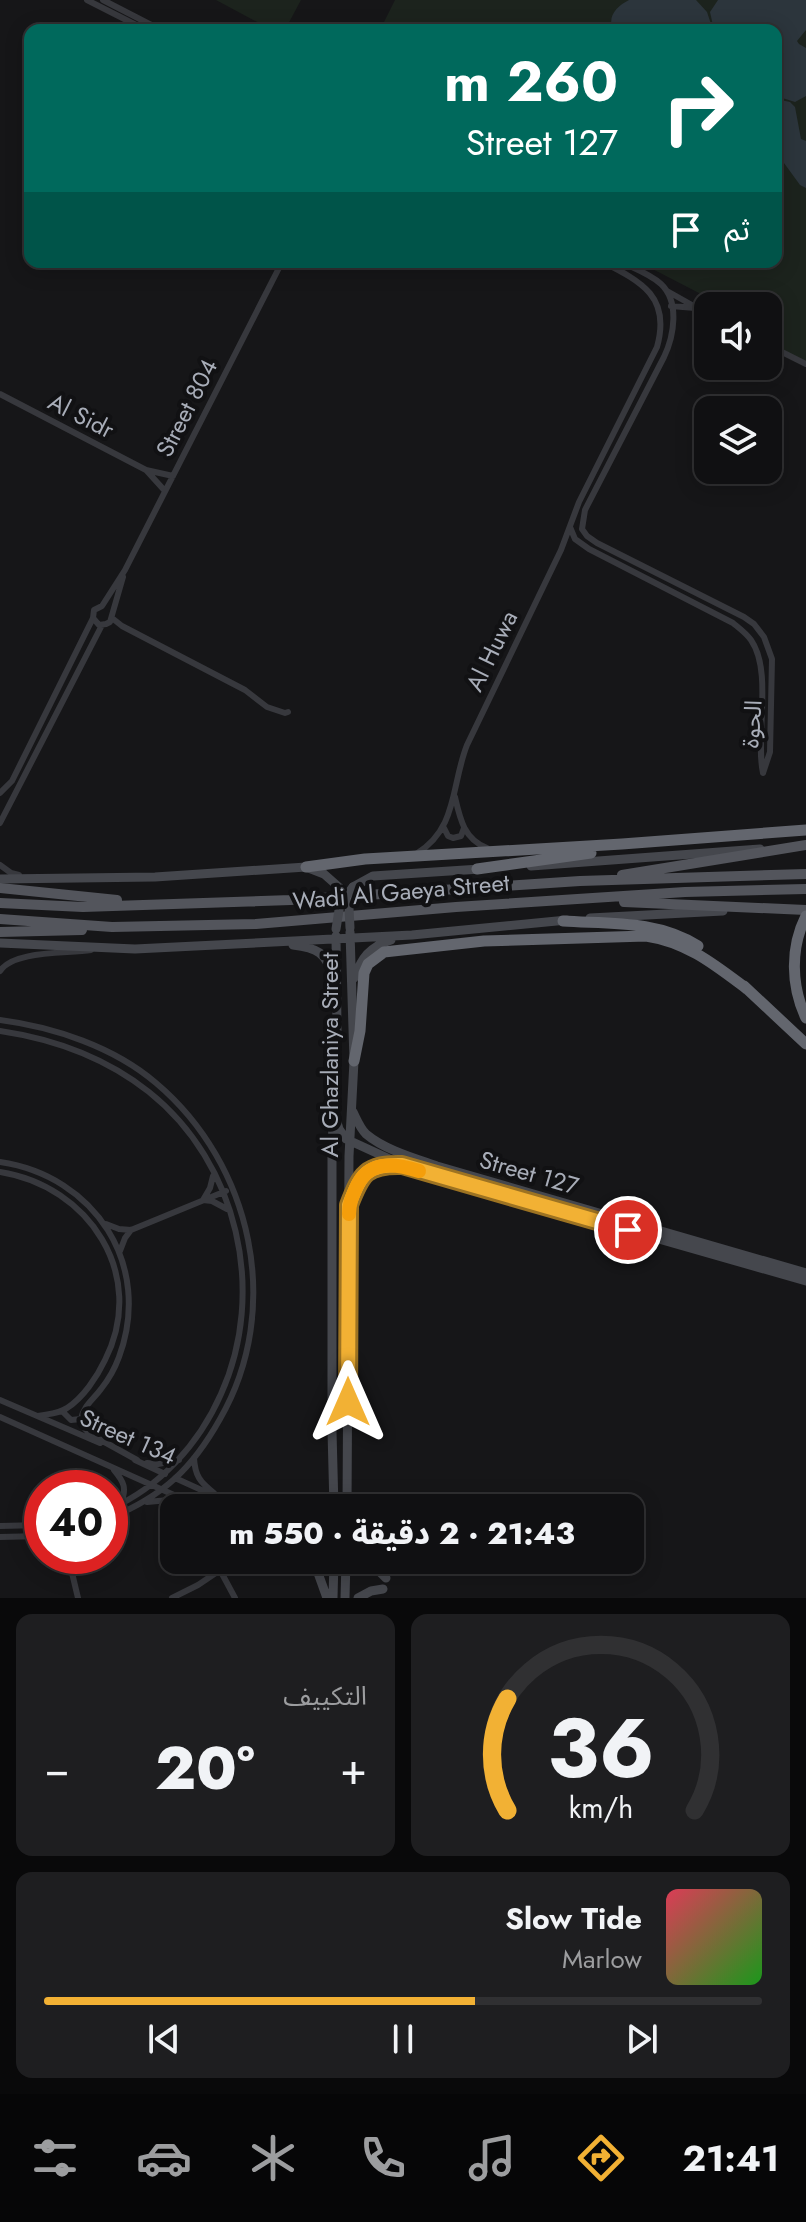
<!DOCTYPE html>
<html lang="ar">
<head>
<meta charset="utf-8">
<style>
	body { margin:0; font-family:Jost,"Noto Sans Arabic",sans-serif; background:#1e1e20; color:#f1f3f6; direction:rtl; height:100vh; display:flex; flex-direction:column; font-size:30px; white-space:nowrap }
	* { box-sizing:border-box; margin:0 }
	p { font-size:26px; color:#9c9d9f }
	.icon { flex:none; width:44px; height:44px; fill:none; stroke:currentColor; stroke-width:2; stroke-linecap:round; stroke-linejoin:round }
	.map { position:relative; height:1598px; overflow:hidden; direction:ltr }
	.side { display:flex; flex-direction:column; gap:16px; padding:16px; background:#09090a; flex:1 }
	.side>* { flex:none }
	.guide { position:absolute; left:24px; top:24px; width:758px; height:244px; border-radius:16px; box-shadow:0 4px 20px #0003,0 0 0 2px #303032; direction:rtl; background:#00695c; color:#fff; overflow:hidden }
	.tools { position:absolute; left:694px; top:292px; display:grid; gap:16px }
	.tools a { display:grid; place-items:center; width:88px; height:88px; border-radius:16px; background:#101012; box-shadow:0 4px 20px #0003,0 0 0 2px #303032; font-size:40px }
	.speed { position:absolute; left:24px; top:1470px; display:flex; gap:16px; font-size:40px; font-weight:700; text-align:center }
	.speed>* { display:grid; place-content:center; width:104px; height:104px; border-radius:50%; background:#101012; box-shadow:0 4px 20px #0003,0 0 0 2px #303032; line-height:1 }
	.speed .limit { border:12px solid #d22; background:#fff; color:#111 }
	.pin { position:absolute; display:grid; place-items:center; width:68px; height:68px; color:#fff; margin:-34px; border:4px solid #fff; border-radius:50%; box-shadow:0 2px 8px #0007 }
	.me { position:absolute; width:88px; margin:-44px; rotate:0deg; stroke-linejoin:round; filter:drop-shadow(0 0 6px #0008) }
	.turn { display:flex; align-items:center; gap:28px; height:168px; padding:0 32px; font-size:36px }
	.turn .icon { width:104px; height:104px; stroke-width:2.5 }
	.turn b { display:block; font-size:56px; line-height:68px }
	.then { display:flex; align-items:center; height:76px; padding:0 32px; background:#0003; gap:16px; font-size:30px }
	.big { font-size:60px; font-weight:800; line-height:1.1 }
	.side .widget { flex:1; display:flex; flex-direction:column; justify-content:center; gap:12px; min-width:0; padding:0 28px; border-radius:16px; background:#1e1e20 }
	.side .dial { align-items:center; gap:0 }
	.dial svg { height:208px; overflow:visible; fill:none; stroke:#303032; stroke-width:7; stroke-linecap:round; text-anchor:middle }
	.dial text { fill:#f1f3f6; stroke:none }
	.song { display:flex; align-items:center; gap:24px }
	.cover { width:96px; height:96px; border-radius:12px; background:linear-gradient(135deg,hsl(350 70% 55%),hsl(120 70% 35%)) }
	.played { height:8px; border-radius:4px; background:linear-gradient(90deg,#f2b134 60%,#303032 60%) }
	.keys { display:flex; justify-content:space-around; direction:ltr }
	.heat { display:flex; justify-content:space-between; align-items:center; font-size:44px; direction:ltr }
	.side .tiles { flex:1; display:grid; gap:16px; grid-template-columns:1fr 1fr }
	.widget:last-child { grid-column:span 2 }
	.trip { position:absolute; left:160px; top:1494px; width:484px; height:80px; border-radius:16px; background:#101012; box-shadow:0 4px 20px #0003,0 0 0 2px #303032; font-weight:800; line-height:80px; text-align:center; direction:rtl }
	.dock { display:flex; height:128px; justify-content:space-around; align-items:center; background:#060607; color:#9c9d9f }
	.dock .icon { width:56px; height:56px }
	.dock .selected { color:#f2b134 }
	.dock b { font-size:36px; color:#f1f3f6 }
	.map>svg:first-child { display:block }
	.green { fill:#1c231d }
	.water { fill:#2c353c }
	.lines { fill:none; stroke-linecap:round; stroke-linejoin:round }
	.street { stroke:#37383d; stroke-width:6 }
	.secondary { stroke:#45474d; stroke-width:9 }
	.primary { stroke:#53555c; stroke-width:10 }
	.highway { stroke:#63666e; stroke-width:11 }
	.secondary-bridge { stroke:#45474d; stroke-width:9 }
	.route-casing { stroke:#9d7322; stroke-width:20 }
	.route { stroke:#f2b134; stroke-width:14 }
	.slow { stroke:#f59e0b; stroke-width:14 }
	.labels { text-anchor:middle; stroke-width:8; stroke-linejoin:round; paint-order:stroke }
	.street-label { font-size:24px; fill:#a8adb8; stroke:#111113 }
</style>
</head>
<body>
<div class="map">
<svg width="806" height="1598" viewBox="0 0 806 1598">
	<rect width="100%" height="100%" fill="#161618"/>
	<path class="green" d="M216,0H301L285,30H272Z
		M395,0H806V362L777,347L776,342L780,335L768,328V306H724L639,262H776V30H380Z"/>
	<path class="water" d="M629,0H696L707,12L713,30H668V26L666,27L667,30H613C607,16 617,6 629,0Z
		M718,0H806V30L797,41L799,44L806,48V96L795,102L776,96V30H714L710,12Z
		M776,99L790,102L795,107L801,139L806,141V188L800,185L776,152Z"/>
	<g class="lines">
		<path class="street" d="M87,0L146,30
			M103,0L161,30
			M621,262C633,268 650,274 661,284C680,302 674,336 664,357L585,510L582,529L587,536L597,543L744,617L754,624L764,637L772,659L770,752L763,773
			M667,291L708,314
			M671,306L695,308
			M768,345L806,364
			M0,394L146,470L173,476
			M146,470L165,491
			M570,527L575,539L589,549L733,623C739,628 746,633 751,640C773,672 755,735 763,773
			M93,618L99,625L106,624L110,622L123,577
			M112,618L122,626L245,690L267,707L285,713L288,712
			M0,793L12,781L93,618L94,610L102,606L125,570L282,262
			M455,797C460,819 464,839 487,848
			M0,823L102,625
			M444,828L448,836L453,838L461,836L464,828
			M416,854C458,829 451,785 467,745L561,550L579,502L657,347C671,297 642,282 603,262
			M0,865L11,873L19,875
			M0,971C14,950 67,954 91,950
			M0,1020C54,1027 114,1047 156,1083C252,1164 284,1308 220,1419C192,1469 163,1496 110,1518
			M0,1031C54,1039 106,1058 149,1092C238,1163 267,1292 221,1394C199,1444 160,1487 110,1509
			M0,1162C95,1176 153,1265 119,1357C115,1368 109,1379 101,1389C93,1400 84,1405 81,1419L85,1429L90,1434L137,1460
			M0,1172C89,1186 148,1275 105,1360C97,1377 83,1398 67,1408C59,1414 47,1414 38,1416
			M213,1176L210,1188L203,1200L212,1201L227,1209
			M106,1224L119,1229L131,1230L226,1191
			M120,1251L125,1238L131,1230
			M0,1400L100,1443
			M62,1411L71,1420L81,1419
			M0,1417L203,1508
			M194,1458C195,1476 200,1482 214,1493
			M135,1460L165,1474
			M147,1463L158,1464L179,1460
			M114,1470C124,1482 127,1488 121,1503
			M175,1478L241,1508
			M147,1502L169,1500L183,1501
			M0,1526L42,1525
			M0,1537L42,1536
			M68,1556L78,1598
			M321,1560L335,1566
			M220,1570L235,1598
			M172,1598L198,1585L235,1560"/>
		<path class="secondary" d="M531,866L760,849
			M0,879L155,877L306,867L324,874L341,889
			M353,887L373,876L480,869
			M590,918L723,911
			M0,943L135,949L412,935L567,920
			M293,945C317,948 326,952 333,977
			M354,978C362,958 369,947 391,940
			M353,1112C357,1120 360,1128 366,1134C385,1150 414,1158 437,1166L806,1273
			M336,1119L339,1129L346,1139L407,1167L806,1281
			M352,1198C362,1174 368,1165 396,1165
			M334,1508L332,1431V1149L337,1030L336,936
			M347,1508L349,1156L354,1061L350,932
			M306,1560L318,1573L327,1598
			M368,1560L386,1578
			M333,1598L334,1560
			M345,1598L346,1560
			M358,1598L371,1591L383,1589"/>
		<path class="primary" d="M622,875L806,845
			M0,888L117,900
			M624,902L806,910
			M0,903L83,907L291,900L580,881L806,874
			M0,919L112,927L256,924L456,907L685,892L806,889
			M0,932L82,930"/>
		<path class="highway" d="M306,867L365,859L622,844L806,830
			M477,869L591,853
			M806,916C790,948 791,986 806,1018
			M563,921C609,924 657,920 698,946
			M744,986L806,1044
			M354,1061L360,1031L364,973L368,964L384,952L484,941L646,936C687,942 715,965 747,989"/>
		<path class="secondary-bridge" d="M341,889L349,908L350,928
			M336,929L340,904L353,887"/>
	</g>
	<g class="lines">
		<g class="route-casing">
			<path id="route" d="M348,1402L349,1205C361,1174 366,1164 402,1165L628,1230"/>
		</g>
		<use href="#route" class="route"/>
		<path class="slow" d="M349,1214C349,1204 352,1197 356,1188C368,1160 394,1163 419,1171"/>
	</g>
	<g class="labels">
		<g class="street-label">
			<text transform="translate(187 408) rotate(-63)" y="8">Street 804</text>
			<text transform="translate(81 416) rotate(27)" y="8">Al Sidr</text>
			<text transform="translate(492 651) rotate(-64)" y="8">Al Huwa</text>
			<text transform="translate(752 724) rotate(-86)" y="8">الحوة</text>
			<text transform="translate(401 892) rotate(-5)" y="8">Wadi Al Gaeya Street</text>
			<text transform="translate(330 1055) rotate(-90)" y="8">Al Ghazlaniya Street</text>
			<text transform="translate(529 1173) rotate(16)" y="8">Street 127</text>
			<text transform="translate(128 1437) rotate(24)" y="8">Street 134</text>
		</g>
	</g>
</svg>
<div class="tools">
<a><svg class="icon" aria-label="sound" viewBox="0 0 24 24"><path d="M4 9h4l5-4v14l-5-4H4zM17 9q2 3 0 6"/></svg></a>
<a><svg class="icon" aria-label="layers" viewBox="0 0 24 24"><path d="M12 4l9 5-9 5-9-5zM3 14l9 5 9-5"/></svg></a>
</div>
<div class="speed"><div class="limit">40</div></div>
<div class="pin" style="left:628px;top:1230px;background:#d93025"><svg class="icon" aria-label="arrive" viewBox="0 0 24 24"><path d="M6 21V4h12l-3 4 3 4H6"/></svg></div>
<svg class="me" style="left:348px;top:1402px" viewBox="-20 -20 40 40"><path d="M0-17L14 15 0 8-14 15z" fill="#f2b134" stroke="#fff" stroke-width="4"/></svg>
<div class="trip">21:43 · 2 دقيقة · 550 m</div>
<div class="guide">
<div class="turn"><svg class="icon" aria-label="right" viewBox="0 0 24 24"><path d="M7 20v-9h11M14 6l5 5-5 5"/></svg><div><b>260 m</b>Street 127</div></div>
<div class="then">ثم<svg class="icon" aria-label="arrive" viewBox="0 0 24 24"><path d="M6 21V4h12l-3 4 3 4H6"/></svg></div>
</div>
</div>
<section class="side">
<div class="tiles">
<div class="widget dial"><svg viewBox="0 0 100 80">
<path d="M14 69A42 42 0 1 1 86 69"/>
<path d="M14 69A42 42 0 0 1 14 26" stroke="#f2b134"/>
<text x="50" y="56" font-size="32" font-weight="700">36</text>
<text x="50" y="72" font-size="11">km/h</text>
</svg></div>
<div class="widget"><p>التكييف</p>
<div class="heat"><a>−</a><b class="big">20°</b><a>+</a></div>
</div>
<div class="widget">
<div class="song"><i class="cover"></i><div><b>Slow Tide</b><p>Marlow</p></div></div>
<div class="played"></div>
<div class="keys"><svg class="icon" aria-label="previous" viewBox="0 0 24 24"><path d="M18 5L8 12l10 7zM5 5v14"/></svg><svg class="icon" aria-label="pause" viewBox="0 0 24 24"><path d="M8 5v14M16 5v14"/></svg><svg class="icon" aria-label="next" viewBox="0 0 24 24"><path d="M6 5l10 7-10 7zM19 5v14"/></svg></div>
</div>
</div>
</section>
<nav class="dock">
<b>21:41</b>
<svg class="icon selected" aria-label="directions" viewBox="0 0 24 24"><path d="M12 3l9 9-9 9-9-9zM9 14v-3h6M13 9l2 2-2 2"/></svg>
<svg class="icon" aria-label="music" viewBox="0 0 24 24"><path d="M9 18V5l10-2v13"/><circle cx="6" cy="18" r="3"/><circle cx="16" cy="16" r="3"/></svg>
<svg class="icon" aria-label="phone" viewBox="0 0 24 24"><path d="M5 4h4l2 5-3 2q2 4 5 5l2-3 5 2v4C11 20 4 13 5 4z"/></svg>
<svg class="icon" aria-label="climate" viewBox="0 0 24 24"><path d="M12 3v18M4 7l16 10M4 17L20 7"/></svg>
<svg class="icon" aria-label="car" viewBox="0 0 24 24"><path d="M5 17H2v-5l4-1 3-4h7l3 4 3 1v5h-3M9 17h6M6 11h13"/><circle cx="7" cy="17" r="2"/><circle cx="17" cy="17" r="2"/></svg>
<svg class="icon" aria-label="filters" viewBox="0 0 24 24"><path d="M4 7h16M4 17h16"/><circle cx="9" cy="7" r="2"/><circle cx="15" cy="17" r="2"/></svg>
</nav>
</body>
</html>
